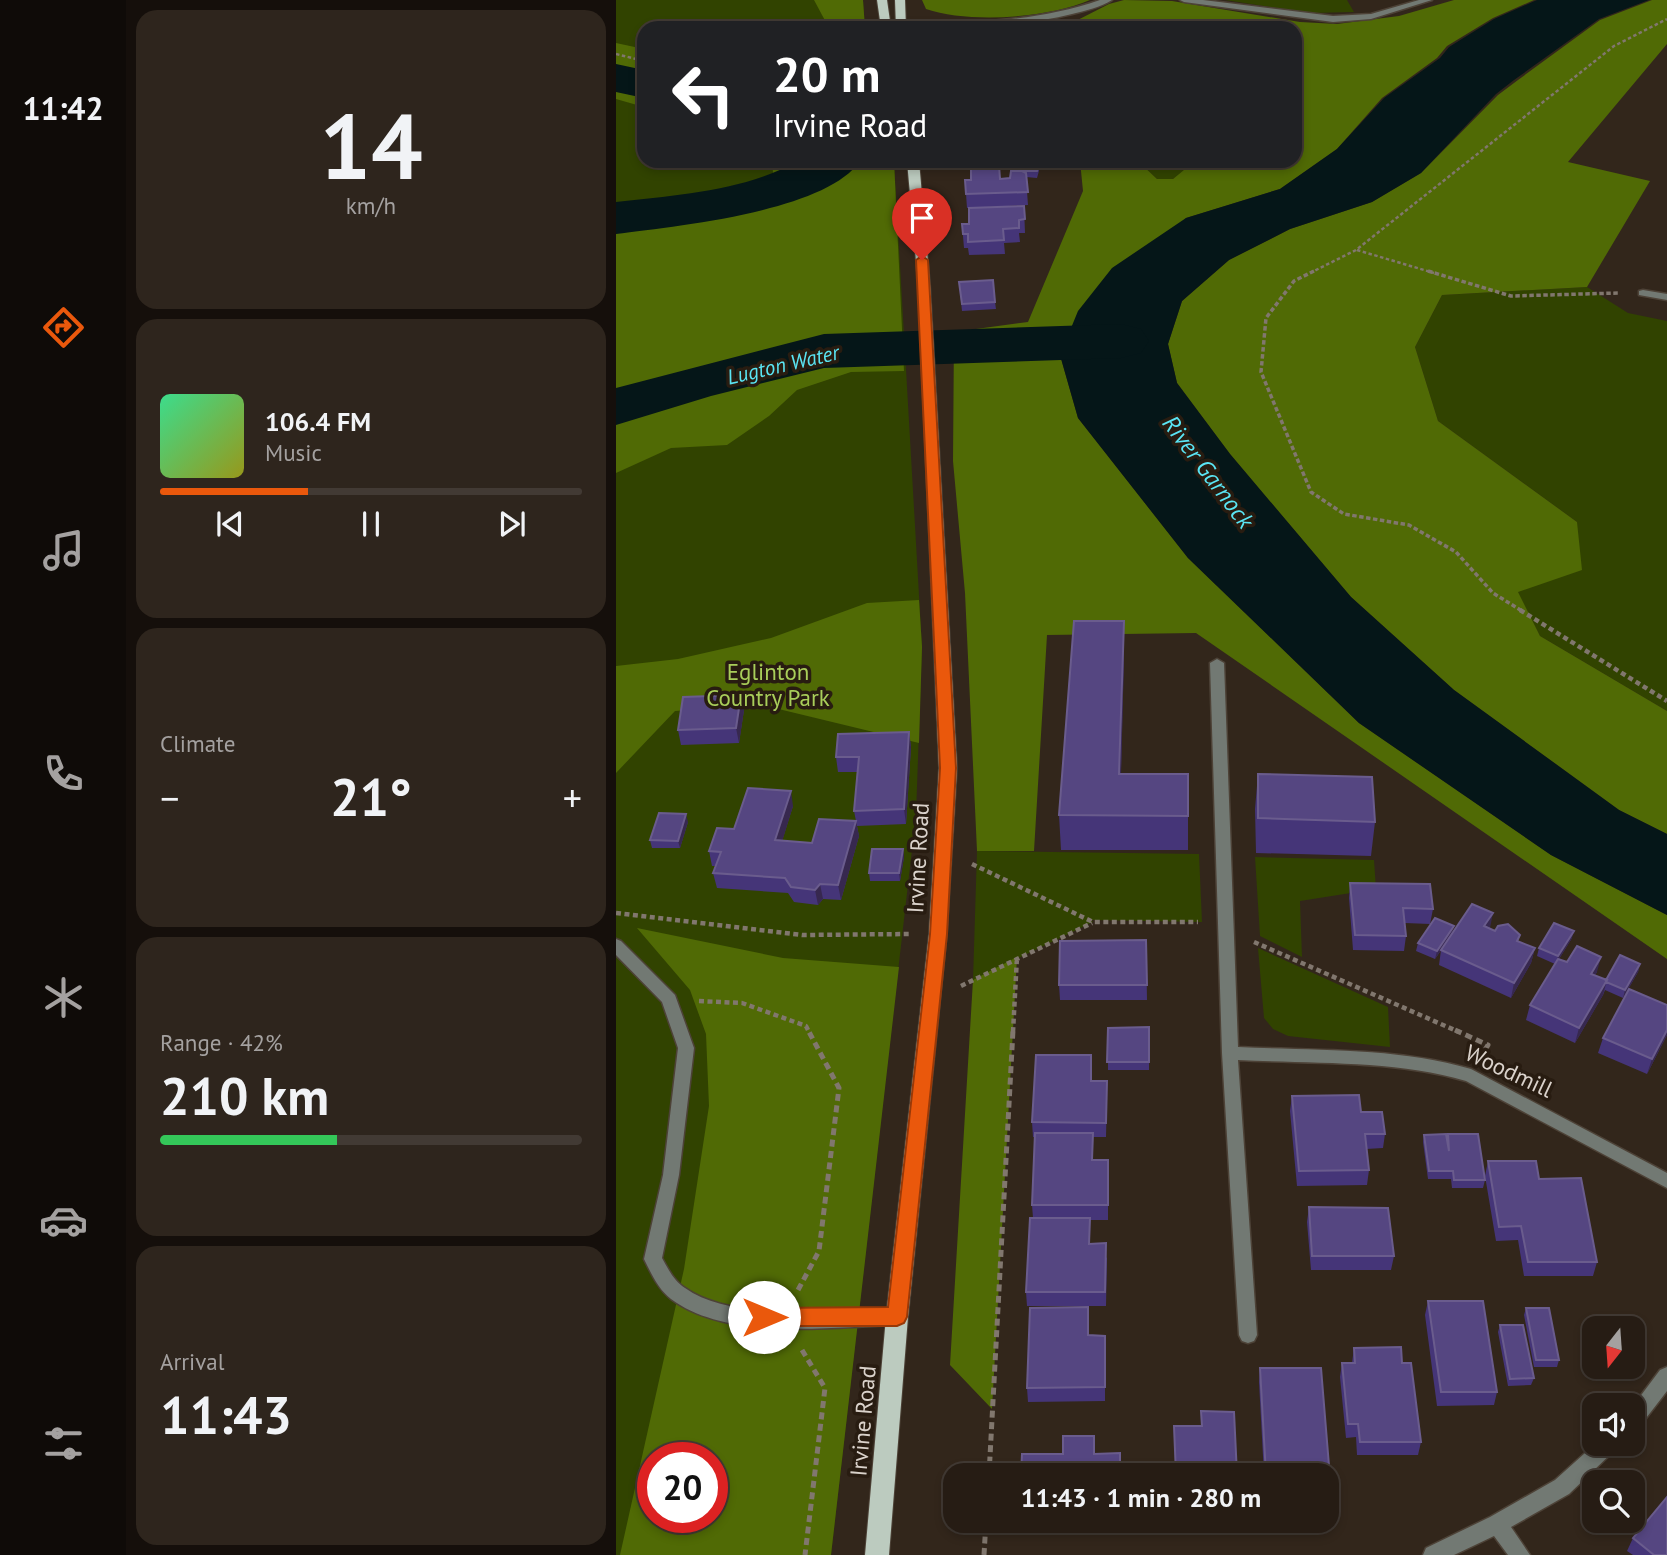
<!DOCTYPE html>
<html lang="en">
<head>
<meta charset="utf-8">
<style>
	body { margin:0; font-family:"PT Sans",sans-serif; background:#2e251d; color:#f1f3f6; height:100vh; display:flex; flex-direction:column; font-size:26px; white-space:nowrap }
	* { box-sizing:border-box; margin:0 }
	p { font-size:23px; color:#a4a1a0 }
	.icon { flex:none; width:38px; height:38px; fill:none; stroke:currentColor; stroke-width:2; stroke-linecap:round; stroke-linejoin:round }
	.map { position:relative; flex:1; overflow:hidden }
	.panel { display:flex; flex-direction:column; gap:10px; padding:10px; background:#150f0b; width:490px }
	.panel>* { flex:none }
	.banner { position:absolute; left:21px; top:21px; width:665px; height:147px; border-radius:21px; box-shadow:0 4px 10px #0003,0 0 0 2px #423a34; background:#202124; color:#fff; overflow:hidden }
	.needle { width:46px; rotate:197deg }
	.controls { position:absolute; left:966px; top:1316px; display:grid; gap:14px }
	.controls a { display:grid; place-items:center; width:63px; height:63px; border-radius:14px; background:#261c14; box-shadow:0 4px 10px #0003,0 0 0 2px #423a34; font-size:35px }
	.speed { position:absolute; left:21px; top:1442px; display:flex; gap:14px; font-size:35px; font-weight:700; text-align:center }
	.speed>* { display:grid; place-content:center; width:91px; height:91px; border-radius:50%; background:#261c14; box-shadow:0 4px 10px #0003,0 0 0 2px #423a34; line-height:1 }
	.speed .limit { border:10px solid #d22; background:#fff; color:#111 }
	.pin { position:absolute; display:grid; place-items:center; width:60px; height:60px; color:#fff; margin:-72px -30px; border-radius:50% 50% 50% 0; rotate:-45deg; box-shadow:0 0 7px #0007 }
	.pin .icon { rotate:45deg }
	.me { position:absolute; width:77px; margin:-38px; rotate:90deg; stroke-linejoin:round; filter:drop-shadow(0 0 5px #0008) }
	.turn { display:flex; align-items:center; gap:24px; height:147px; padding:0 21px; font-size:32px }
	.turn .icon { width:91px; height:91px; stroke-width:2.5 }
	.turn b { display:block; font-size:49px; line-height:60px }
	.big { font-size:52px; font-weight:700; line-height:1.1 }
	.panel .widget { flex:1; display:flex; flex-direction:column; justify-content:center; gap:10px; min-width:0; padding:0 24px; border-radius:21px; background:#2e251d }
	.panel .dial { align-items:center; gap:0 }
	.dial b { font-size:91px; line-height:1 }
	.song { display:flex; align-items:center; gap:21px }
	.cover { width:84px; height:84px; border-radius:10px; background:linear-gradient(135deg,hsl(150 70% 55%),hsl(60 70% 35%)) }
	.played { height:7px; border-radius:4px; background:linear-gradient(90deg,#ea580c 35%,#423a34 35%) }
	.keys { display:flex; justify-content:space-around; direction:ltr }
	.heat { display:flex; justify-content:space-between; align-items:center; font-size:38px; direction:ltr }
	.charge { height:10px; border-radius:5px; background:linear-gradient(90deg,#34c759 42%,#423a34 0) }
	.trip { position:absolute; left:327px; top:1463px; width:396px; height:70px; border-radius:21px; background:#261c14; box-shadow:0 4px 10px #0003,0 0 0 2px #423a34; font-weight:700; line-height:70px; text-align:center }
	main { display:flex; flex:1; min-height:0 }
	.menu { display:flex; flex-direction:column; width:126px; justify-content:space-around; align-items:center; background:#0f0b08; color:#a4a1a0 }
	.menu .icon { width:49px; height:49px }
	.menu .current { color:#ea580c }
	.menu b { font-size:32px; color:#f1f3f6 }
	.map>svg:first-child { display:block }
	.green { fill:#314300; fill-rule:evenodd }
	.forest { fill:#506a05; fill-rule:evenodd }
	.water { fill:#051618 }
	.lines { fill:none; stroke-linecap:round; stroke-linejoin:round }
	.river { fill:#051618; fill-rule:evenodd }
	.service-casing { stroke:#4d4237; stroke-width:3 }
	.minor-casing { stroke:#4d4237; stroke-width:3 }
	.primary-casing { stroke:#4d4237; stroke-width:2 }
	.path-far3 { stroke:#81776e; stroke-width:2.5; stroke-dasharray:3.5 2.5; stroke-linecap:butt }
	.path-far2 { stroke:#81776e; stroke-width:3.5; stroke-dasharray:4.5 2.5; stroke-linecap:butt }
	.path-far1 { stroke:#81776e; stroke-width:4.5; stroke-dasharray:5 3.5; stroke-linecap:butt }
	.path { stroke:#81776e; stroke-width:5; stroke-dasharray:7 4.5; stroke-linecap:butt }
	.service { fill:#727973; fill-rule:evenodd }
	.minor { fill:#727973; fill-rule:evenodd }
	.primary { fill:#bccbbf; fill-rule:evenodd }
	.wall { fill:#453578 }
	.shaded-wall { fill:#37284f }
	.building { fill:#554681; stroke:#6a5c8d; stroke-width:2 }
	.route { fill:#ea580c; stroke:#983908; stroke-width:2 }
	.labels { text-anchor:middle; stroke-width:7; stroke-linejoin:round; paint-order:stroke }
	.far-water-label { font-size:21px; font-style:italic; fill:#5ae5f4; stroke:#281c11 }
	.park-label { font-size:23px; fill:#a9ce5a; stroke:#281c11 }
	.street-label { font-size:23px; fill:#dad2cb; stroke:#281c11 }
	.water-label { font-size:24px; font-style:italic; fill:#5ae5f4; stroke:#281c11 }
</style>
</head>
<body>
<main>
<nav class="menu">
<b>11:42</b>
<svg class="icon current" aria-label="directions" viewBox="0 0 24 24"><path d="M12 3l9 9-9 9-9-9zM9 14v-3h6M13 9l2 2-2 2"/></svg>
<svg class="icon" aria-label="music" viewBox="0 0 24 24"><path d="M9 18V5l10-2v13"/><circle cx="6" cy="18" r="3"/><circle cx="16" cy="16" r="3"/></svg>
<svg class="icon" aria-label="phone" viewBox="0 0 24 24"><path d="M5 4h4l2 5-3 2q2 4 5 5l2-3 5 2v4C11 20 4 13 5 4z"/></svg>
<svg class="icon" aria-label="climate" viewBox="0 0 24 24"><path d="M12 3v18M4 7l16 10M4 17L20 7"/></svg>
<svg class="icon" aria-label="car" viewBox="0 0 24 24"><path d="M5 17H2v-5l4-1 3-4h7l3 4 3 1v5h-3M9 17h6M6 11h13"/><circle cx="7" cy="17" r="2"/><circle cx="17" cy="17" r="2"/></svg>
<svg class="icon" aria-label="filters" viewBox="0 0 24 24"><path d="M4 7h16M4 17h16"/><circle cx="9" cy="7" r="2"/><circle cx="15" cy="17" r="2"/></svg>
</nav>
<section class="panel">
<div class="widget dial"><b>14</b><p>km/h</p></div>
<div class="widget">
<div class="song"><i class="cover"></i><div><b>106.4 FM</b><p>Music</p></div></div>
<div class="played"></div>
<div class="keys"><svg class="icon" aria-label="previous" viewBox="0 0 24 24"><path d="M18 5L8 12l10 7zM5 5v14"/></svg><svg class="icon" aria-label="pause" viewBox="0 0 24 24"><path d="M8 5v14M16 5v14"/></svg><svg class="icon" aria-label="next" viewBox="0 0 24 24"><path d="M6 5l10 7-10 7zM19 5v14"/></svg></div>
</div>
<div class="widget"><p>Climate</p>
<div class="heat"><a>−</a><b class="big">21°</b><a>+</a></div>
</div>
<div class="widget"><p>Range · 42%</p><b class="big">210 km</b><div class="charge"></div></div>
<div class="widget"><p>Arrival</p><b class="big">11:43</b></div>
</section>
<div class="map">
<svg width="1051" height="1555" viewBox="0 0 1051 1555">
	<rect width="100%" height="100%" fill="#32261b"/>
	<path class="green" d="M0,0H247L249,28H28V161H278L306,647L300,815L215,1555H0ZM37,1458H96V1517H37Z
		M609,0H731L738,12L694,13Z
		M522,161H573L575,165L557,179H541Z
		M971,287L1012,313L1051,321V711L924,636L901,592L961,522L822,421L799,347L826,295Z
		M361,851L583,854L586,922L475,920L477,922L357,980Z
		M639,857L758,860L760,889L684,901L686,957L644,936Z
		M642,948L772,1007L774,1047L672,1036L657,1029L648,1018Z"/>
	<path class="forest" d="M198,0H247L249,28H213Z
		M306,0H474C432,18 354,24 310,9Z
		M508,0L556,1L684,22L721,24L783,16L838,0H918L877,18L831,46L821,58L766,98L721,149L664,189L570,218L444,355L462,418L572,558L743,723L935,855L1051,915V959L580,633L431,635L418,851H361L349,593L337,461L338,332L412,322L467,191L464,161H522L541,179H557L574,165L573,161H679V28H540L513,24L504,28H446L493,4Z
		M1036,0H1051V44L952,162L1034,181L971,287L826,295L799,347L822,421L961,522L966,570L902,592L924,636L1051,711V834L1003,810L838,690L735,597L614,454L561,383L552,344L566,301L613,260L674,229L756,202L805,173L882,95L902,80L984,20Z
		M0,43L28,49V107L0,99Z
		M156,161H278L288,371L235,372L181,390L153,416L111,445L55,448L0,473V212L134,191L157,173Z
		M303,600L306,647L303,743L146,705L59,711L0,773V666L62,659L155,638L251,603Z
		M21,928L167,958L283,967L215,1555H4L68,1269L93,1106L90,1034L74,990ZM37,1458H96V1517H37Z
		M401,957L376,1409L334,1365L357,980Z"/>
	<path class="water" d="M921,0H1033L983,19L898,80L880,94L805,173L756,202L674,229L613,260L566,301L552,344L561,383L614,454L735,597L838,690L1003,810L1051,834V915L935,855L743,723L572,558L462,418L444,355L462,311L496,268L570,218L664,189L721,149L768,98L824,58L833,47L878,19Z"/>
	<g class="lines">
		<path class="river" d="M0,64L28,70V98L0,92Z
			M182,161H244C209,212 60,226 0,234V202C61,195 128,191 182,161Z
			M505,324L525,329L533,341L525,353L505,358L208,368L95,396L0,425V388L208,334Z"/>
		<g class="service-casing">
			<path id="service" d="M0,939L5,941L59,995L78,1048L63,1175L46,1258C52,1269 58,1281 69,1288C118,1323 222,1310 281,1309L287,1311L290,1317L287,1323L281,1325C214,1327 111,1341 55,1299C42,1289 35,1273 28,1259L47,1175L62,1048L46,1002L0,955Z"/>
		</g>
		<g class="minor-casing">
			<path id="minor" d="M484,0H496C485,7 469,11 456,14C395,29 332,29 269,28L265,25L269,22C342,24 414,24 484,0Z
				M564,0H587L717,16L755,14L803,0H816L755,19L717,22L568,2Z
				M1027,290L1051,294V300L1023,295V291Z
				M601,659L608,663L622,1047C699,1051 780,1047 855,1069L1051,1173V1188L850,1081C778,1060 698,1064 622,1060L641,1335L638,1341L632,1343L626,1341L623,1335L606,1053L594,663Z
				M1051,1367V1391L1024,1426L1017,1429V1406L1044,1370Z
				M979,1444H1001L999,1450L953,1494L895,1527L914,1555H892L878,1536L838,1555H807L810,1548L874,1517L939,1480Z"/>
		</g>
		<g class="primary-casing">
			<path id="primary" d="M261,0H271L275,28H265Z
				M279,0H289L290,28H280Z
				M291,161H303L314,284L341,768L331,934L292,1317L273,1555H249L270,1317L313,934L323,768L302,284Z"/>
		</g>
		<path class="path-far3" d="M0,54L28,61
			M741,250L818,273
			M694,273L740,250L998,46L1051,19"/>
		<path class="path-far2" d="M698,271L678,281L650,318L645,372L695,492L728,514L793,525L840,552L877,593L906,611
			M812,271L895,296L1002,293"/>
		<path class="path-far1" d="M904,610L1051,701
			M356,864L477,922H582
			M0,913L186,935L293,934
			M638,942L843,1032
			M345,986L476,923
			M83,1001L126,1003L190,1026L193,1032
			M397,1032L401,957"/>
		<path class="path" d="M839,1030L872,1045L867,1053
			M182,1290L203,1251L223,1088L192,1030
			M186,1350L209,1388L189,1555
			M373,1475L397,1030
			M368,1555L370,1521"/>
		<use href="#service" class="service"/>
		<use href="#minor" class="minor"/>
		<use href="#primary" class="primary"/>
	</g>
	<path class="wall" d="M422,161H437L436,163L422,162Z
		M423,164V171L421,178L410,177L412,205L351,208L349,180L394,178L396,170Z
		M408,206L409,233H403L404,242L388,243L389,254L353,255L352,248H348L346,224H353Z
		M343,282L379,302L380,309L346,311Z
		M508,656L505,774L572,816V850H445L443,815Z
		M128,710L123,743L65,745L62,730Z
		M293,732L295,747L290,824L241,826L243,836L225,900L207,899L202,905L178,902L172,893L101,888L97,873L100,866H96L93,851L118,829L177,806L166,841L196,843L240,821L238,811L241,772H222L220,757Z
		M642,774L759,822L755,856L640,853L639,809Z
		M72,822L64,848H36L34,840Z
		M287,849L288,857L284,881H254L253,873Z
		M734,883L817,909L814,924L789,923L790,936L788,951L737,950L733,898Z
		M873,929L879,931L904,935L902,941L919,948L915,963L895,998L823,965L825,950L828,946L819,959L800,951L802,943L836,933Z
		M956,938L943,959L981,972L979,975L990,980L1024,964L1022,972L1007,998L989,990L987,995L959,1043L910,1020L914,1005L939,964L921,956L923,948Z
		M530,940L531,1000H444L443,985Z
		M533,1027V1070H492V1028Z
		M1051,1035L1031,1074L982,1053L987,1038Z
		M476,1081L491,1095L490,1137H477V1160H492V1220H474V1244L491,1258L490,1306H411L410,1292L417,1218L416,1205L419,1137H417L416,1122Z
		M676,1096L745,1112L769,1134L767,1148L750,1149L753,1170L751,1185L681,1186L674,1111Z
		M832,1134L869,1180L867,1188H836L835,1179H812L807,1142L808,1135L831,1138Z
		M872,1161L923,1179L981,1262L977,1276H908L902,1240L880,1241L869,1176Z
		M693,1207L778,1256L775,1270H695L691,1222Z
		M812,1301L881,1392L878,1405L821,1406L809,1315Z
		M910,1308L943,1360L941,1367H918L908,1315Z
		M473,1321V1335L489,1336V1401L412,1402L411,1388Z
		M884,1325L918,1378L915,1385L892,1386L882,1332Z
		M738,1348L786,1363L805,1442L802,1455H741L740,1437L730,1438L724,1377L726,1363H736Z
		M644,1368L714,1478L712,1491H710V1475H648L643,1382Z
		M404,1521H504V1529H405Z
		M560,1521H622L621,1523L560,1524Z
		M1017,1538L1051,1555H1017L1011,1551Z"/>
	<path class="shaded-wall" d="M508,621V656L504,808L503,774Z
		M125,695L128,710L123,743L120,728Z
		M293,732L295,747L290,824L288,809Z
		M175,791L177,806L162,855L159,840Z
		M70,814L72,822L64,848L62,841Z
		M240,821L243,836L225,900L222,885Z
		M287,849L288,857L284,881L283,873Z
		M204,884L207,899L202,905L199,890Z
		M877,913L874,928L865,941L868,926Z
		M838,926L836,934L819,959L821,951Z
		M958,931L956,938L940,964L942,956Z
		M919,948L915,963L895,998L898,983Z
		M985,957L981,972L971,989L975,974Z
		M1024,964L1022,972L1007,998L1009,990Z
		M991,980L987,995L959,1043L963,1028Z
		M1051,1030V1035L1031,1074L1036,1059Z"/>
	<path class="building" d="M392,25V28H361Z
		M369,26V27L361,28L346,27Z
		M398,163L423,164L421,171L396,170Z
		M383,165L384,179L394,178L395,171H406L410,173L412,192L350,194L349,180H355V166Z
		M408,206L409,219L403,220V228L387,229L388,240L352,242V234H347L346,224H353V208Z
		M377,280L379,302L346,304L343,282Z
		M458,621H508L503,774H572V816L443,815Z
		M125,695L120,728L62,730L67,697Z
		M293,732L288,809L238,811L243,757H220L222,734Z
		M642,774L756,777L759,822L642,818Z
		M132,788L175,791L159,840L196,843L203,819L240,821L222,885L204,884L199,890L175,887L169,878L97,873L105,852L93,851L101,828L118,829Z
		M43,813L70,814L62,841L34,840Z
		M256,849H287L283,873H253Z
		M734,883L814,884L817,909L787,908L790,936L739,935Z
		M856,904L877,913L868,926L879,931L882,926L892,924L904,935L901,941L919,948L898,983L825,950Z
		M819,918L838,926L821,951L802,943Z
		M938,923L958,931L942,956L923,948Z
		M530,940L531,985H443L444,941Z
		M961,946L985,957L975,974L991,980L963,1028L914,1005L942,959L951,962Z
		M1004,955L1024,964L1009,990L990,982L991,980H990Z
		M1013,989L1051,1005V1030L1036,1059L987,1038Z
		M533,1027V1062H491L492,1028Z
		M420,1055H475V1081H491L490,1123L416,1122Z
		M743,1095L745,1112H766L769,1134H749L753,1170L683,1171L676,1096Z
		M419,1133H477L476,1160H492V1205H416Z
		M830,1134L833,1151L832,1134H862L869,1180H838L837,1171H813L808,1135Z
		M872,1161H920L923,1179L965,1178L981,1262H912L905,1226L883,1227Z
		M693,1207L772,1208L778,1256H696Z
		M414,1218H474L473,1244L490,1243L489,1292H410Z
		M812,1301H867L881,1392H825Z
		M472,1307V1335L489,1336V1387L411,1388L414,1308Z
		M910,1308H933L943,1360H920Z
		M884,1325H907L918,1378L894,1379Z
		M785,1347L786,1363H795L805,1442H744L742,1424H732L726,1363H739L738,1348Z
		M644,1368H705L714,1478H710V1475H650Z
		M585,1411L618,1412L621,1475H560L558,1426H586Z
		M447,1436H478V1454L504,1453V1475H405L406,1454H447Z
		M1051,1497V1555H1038L1017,1538Z"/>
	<path class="route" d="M306,256L312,260L340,768L331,934L291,1317L288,1323L281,1326H148L141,1324L138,1317L141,1310L148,1308L272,1307L314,934L324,768L300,260Z"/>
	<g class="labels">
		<g class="far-water-label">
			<text transform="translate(167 365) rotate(-13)" y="7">Lugton Water</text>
		</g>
		<g class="park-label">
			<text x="152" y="680">Eglinton<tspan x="152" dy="26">Country Park</tspan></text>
		</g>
		<g class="street-label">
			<text transform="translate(302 858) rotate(-87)" y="8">Irvine Road</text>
			<text transform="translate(893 1071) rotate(25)" y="8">Woodmill</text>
			<text transform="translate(247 1421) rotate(-85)" y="8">Irvine Road</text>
		</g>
		<g class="water-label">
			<text transform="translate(592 472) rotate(53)" y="8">River Garnock</text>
		</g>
	</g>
</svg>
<div class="controls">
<a><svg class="needle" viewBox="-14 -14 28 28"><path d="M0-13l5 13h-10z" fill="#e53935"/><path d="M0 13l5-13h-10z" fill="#a4a1a0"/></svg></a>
<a><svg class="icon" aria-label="sound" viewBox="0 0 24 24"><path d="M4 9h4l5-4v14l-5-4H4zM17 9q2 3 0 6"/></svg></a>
<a><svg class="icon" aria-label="search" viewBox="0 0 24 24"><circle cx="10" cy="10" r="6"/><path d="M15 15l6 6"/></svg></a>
</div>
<div class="speed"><div class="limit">20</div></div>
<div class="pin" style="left:306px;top:260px;background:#d93025"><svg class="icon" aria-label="arrive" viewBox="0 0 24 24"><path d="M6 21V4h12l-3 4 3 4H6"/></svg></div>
<svg class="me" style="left:148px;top:1317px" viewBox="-20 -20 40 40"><circle r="19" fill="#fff"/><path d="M0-13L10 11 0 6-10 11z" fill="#ea580c"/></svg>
<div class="trip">11:43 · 1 min · 280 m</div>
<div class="banner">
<div class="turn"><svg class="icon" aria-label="left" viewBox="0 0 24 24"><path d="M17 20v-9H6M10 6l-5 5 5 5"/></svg><div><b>20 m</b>Irvine Road</div></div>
</div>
</div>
</main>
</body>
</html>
